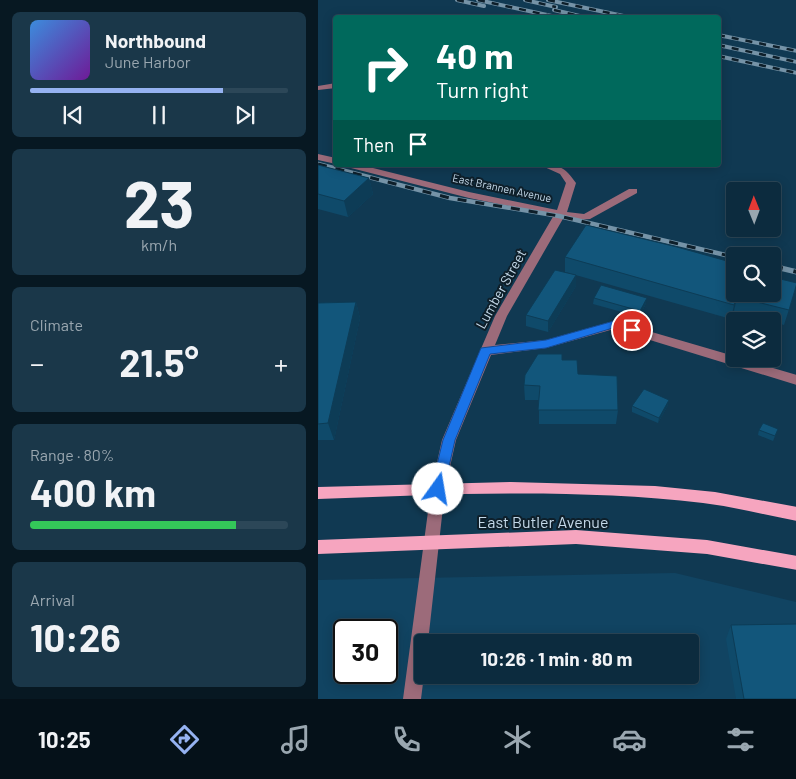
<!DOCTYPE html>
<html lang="en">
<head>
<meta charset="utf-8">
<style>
	body { margin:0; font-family:Barlow,sans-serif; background:#1a3749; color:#f1f3f6; height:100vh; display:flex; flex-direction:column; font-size:19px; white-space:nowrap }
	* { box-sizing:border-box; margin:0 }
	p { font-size:16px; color:#9aa7b0 }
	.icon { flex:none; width:28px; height:28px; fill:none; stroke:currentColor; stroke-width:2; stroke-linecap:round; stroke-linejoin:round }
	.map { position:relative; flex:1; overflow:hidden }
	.sheet { display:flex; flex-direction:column; gap:12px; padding:12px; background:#071822; width:318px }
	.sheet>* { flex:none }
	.guide { position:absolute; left:15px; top:15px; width:388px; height:152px; border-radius:5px; box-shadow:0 2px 12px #0003,0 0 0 1px #2c4758; background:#00695c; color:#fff; overflow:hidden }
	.needle { width:32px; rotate:359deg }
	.controls { position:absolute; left:408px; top:182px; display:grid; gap:10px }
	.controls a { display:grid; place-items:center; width:55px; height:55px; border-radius:5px; background:#0c2b3e; box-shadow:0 2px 12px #0003,0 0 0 1px #2c4758; font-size:25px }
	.speed { position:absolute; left:15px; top:619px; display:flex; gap:10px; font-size:25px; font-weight:700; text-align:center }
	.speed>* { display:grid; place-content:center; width:65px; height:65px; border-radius:50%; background:#0c2b3e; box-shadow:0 2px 12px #0003,0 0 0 1px #2c4758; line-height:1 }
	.speed .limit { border:2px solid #111; border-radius:8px; background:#fff; color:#111 }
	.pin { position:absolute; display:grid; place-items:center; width:42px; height:42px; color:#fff; margin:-21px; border:2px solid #fff; border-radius:50%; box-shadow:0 1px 5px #0007 }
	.me { position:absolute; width:55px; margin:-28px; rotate:13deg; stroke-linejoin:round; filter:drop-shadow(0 0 4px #0008) }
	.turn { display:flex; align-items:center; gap:18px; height:105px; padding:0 20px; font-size:22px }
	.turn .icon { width:65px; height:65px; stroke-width:2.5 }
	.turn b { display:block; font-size:35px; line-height:42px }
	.then { display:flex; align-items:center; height:48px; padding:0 20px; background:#0003; gap:10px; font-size:19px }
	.big { font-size:38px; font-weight:700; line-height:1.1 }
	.sheet .card { flex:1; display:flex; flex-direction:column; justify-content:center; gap:8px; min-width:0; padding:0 18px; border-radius:8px; background:#1a3749 }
	.sheet .dial { align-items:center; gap:0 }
	.dial b { font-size:65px; line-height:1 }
	.song { display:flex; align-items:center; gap:15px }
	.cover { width:60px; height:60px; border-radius:8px; background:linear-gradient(135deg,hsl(210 70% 55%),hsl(280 70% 35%)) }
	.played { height:5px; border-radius:2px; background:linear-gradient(90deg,#95b2f1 75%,#2c4758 75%) }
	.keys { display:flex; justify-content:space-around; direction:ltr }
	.heat { display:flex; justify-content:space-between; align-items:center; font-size:28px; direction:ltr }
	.charge { height:8px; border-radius:4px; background:linear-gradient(90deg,#34c759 80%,#2c4758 0) }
	.trip { position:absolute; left:96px; top:634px; width:285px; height:50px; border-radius:5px; background:#0c2b3e; box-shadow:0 2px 12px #0003,0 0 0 1px #2c4758; font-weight:700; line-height:50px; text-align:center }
	.menu { display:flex; height:80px; justify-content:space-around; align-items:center; background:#051119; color:#9aa7b0 }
	.menu .icon { width:35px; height:35px }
	.menu .selected { color:#95b2f1 }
	.menu b { font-size:22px; color:#f1f3f6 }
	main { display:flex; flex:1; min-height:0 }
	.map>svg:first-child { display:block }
	.built { fill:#114462; fill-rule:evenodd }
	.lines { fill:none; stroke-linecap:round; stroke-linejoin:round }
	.minor { fill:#9c6b7a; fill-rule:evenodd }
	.major { fill:#f6a5bf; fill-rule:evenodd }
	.rail-far2-casing { stroke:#7593a7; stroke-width:4 }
	.rail-far1-casing { stroke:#7593a7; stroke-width:4.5 }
	.rail-casing { stroke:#7593a7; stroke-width:5.5 }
	.rail-far2 { stroke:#0e1f2a; stroke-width:2.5; stroke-dasharray:7; stroke-linecap:butt }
	.rail-far1 { stroke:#0e1f2a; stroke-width:3; stroke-dasharray:9; stroke-linecap:butt }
	.rail { stroke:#0e1f2a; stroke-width:4; stroke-dasharray:11; stroke-linecap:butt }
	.wall { fill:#0f4a6a }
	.shaded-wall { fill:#0d3c56 }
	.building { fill:#12567b; stroke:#0d3c56 }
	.route { fill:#1a73e8; stroke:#114b97 }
	.labels { text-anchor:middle; stroke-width:4; stroke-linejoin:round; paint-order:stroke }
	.far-street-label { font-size:11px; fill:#c4d9e9; stroke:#0e1f2a }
	.street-label { font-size:14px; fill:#c4d9e9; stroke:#0e1f2a }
	.near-street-label { font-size:16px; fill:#c4d9e9; stroke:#0e1f2a }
</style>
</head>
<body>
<main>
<section class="sheet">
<div class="card">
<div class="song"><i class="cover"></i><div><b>Northbound</b><p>June Harbor</p></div></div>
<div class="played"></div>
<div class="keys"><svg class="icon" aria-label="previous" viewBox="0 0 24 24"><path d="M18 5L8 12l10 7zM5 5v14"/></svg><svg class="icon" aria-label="pause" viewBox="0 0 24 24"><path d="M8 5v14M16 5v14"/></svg><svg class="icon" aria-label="next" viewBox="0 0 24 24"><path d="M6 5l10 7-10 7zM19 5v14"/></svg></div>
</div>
<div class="card dial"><b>23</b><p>km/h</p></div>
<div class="card"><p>Climate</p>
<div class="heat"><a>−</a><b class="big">21.5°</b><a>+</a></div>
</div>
<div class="card"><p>Range · 80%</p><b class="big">400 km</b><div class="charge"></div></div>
<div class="card"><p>Arrival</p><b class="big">10:26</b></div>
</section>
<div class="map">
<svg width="479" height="699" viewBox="0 0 479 699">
	<rect width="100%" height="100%" fill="#103952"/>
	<path class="built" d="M357,573L478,602V699H0V580ZM26,630H69V672H26ZM105,642H372V675H105Z"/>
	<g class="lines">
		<path class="minor" d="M18,83V88L0,90V86Z
			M0,154L18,158V164L0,160Z
			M27,165H43L151,192L239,210L248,183L242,174L222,165C242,165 247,167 258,183L249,212L266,214L311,189H319V193L272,219L260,220L246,217L189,316L177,345L228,340L296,321L416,356V359H424L479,375V385L296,329L228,348L173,355L138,440L127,489L110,642H105L106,675L103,699H85L113,489L124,440L177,316L236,215L151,198L29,167Z"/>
		<path class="major" d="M193,482L337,486L397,492L479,507V521C447,515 417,507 385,503C258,488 128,494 0,499V487Z
			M258,530L389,540L479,556V570L389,554L258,544L0,554V540Z"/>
		<g class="rail-far2-casing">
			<path id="rail-far2" d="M139,0L166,6
				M160,0L243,18
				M207,0L238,7
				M230,0L315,18
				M236,10L270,18
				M400,35L479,51
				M400,45L479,62
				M400,56L479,73"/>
		</g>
		<g class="rail-far1-casing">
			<path id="rail-far1" d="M0,164L132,198L241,216L416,257"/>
		</g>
		<g class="rail-casing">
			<path id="rail" d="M454,266L479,272"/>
		</g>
		<use href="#rail-far2" class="rail-far2"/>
		<use href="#rail-far1" class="rail-far1"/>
		<use href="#rail" class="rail"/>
	</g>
	<path class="wall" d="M0,165L51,178L55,194L30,217L0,209Z
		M247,257L416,294L479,284L466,325L416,311L413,319L247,272Z
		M258,275V286L230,332L208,326V315Z
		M276,298L328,303L322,317L275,304Z
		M38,302L42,318L16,440H0V303Z
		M244,360L300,410L298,424H221V400H207L206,385Z
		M350,405L340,423L314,412V406Z
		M460,429L455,441L440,435L441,430Z
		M413,625L479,699H418L408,639Z"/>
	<path class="shaded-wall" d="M51,178L55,194L30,217L26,201Z
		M258,275V286L230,332V321Z
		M419,297L416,311L413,319L416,305Z
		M329,298L328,303L322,317V311Z
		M38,302L42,318L16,440L10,423Z
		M351,400L350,405L340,423L341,418Z"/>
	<path class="building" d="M0,165L51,178L26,201L0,194Z
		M268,225L359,247L416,263V294H454V277L479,283L471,310L419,297L416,305L247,257Z
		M237,270L258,275L230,321L208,315Z
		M283,285L329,298L322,311L276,298Z
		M38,302L10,423L0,424V303Z
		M220,354H244V360H259L260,374L299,376L300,410H220L222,386L206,385L207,375Z
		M326,389L351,400L341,418L314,406Z
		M445,423L460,429L457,436L441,430Z
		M479,624V699H426L413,625Z"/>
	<path class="route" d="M296,321L318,327L319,330L314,334L295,328L228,348L172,354L137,440L126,489L125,493H115L113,489L125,440L163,348L228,340Z"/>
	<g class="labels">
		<g class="far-street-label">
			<text transform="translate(184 188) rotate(12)" y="4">East Brannen Avenue</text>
		</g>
		<g class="street-label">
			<text transform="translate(183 289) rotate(-61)" y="5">Lumber Street</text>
		</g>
		<g class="near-street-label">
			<text x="225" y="528">East Butler Avenue</text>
		</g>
	</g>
</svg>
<div class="controls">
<a><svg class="needle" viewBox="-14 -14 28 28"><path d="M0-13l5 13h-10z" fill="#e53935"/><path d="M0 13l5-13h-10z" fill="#9aa7b0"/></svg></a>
<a><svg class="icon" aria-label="search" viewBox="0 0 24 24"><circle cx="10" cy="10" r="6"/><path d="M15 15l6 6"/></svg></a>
<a><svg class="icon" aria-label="layers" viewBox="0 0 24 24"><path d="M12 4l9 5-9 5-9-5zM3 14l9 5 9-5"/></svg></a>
</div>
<div class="speed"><div class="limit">30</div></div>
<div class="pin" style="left:314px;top:330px;background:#d93025"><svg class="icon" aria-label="arrive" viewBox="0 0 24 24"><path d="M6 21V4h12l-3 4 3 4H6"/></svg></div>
<svg class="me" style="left:120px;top:489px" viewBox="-20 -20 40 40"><circle r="19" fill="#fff"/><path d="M0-13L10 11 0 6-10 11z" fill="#1a73e8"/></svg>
<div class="trip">10:26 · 1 min · 80 m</div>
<div class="guide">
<div class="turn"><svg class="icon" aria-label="right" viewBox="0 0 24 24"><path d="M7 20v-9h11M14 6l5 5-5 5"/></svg><div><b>40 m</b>Turn right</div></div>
<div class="then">Then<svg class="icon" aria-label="arrive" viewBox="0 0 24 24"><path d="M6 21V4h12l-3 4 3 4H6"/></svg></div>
</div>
</div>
</main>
<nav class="menu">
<b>10:25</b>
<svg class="icon selected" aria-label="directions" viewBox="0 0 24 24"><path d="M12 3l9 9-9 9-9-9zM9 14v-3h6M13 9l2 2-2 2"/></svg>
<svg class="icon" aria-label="music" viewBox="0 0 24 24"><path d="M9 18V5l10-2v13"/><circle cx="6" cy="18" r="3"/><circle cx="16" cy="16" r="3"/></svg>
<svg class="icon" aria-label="phone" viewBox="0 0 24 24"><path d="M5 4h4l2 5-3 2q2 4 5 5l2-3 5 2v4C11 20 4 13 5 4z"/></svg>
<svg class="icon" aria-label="climate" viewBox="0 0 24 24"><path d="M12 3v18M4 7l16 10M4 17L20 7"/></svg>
<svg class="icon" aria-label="car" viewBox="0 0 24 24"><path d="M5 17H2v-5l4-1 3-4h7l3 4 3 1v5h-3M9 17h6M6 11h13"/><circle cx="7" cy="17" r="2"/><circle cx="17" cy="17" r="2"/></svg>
<svg class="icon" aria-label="filters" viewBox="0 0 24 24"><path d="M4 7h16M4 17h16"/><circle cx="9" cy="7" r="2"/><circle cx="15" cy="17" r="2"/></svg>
</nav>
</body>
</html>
